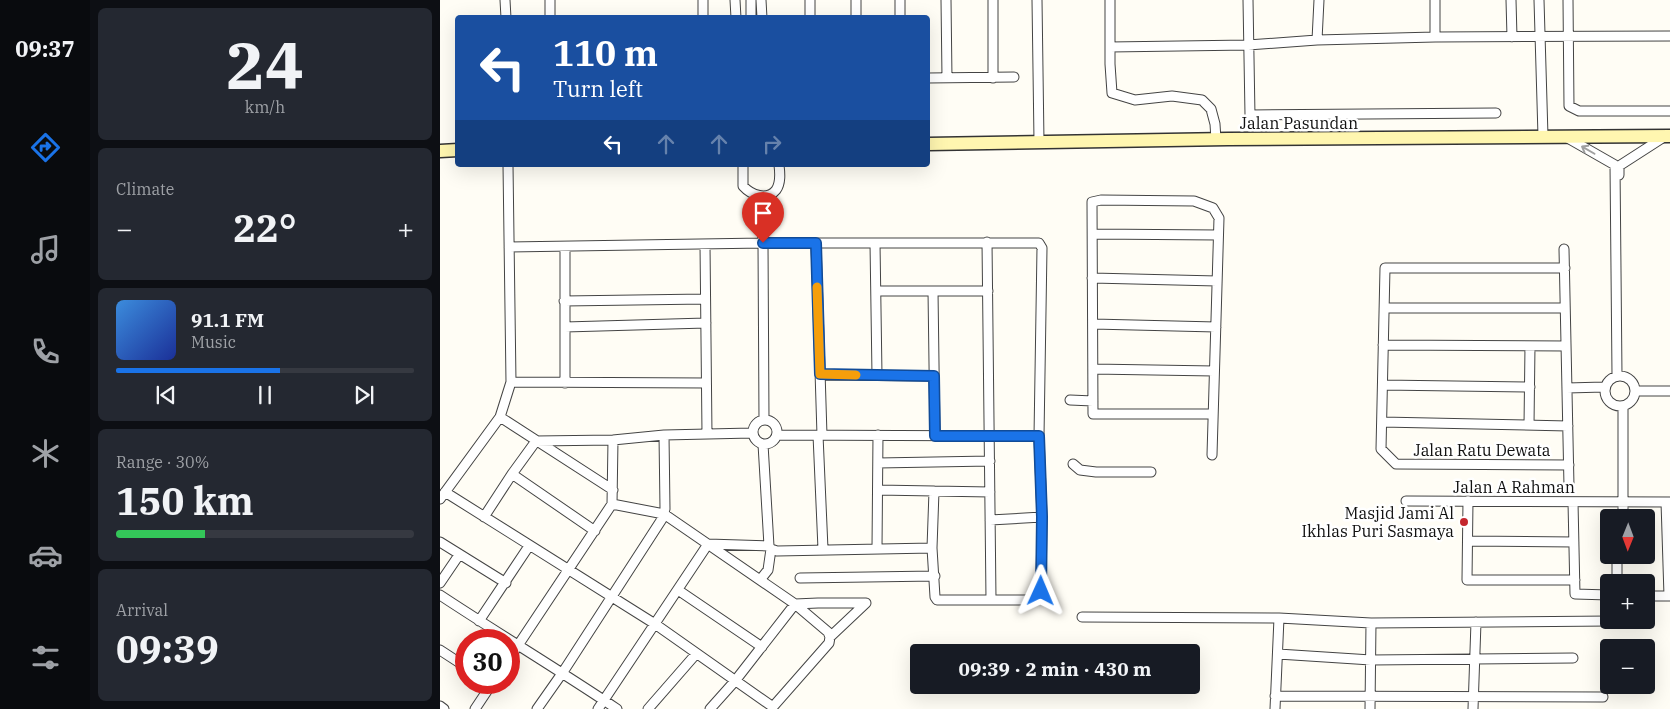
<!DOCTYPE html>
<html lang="en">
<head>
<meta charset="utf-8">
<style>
	body { margin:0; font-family:"IBM Plex Serif",serif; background:#242831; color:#f1f3f6; height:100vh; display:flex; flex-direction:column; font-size:19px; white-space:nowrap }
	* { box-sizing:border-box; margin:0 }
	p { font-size:16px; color:#9ea1a6 }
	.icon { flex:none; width:28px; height:28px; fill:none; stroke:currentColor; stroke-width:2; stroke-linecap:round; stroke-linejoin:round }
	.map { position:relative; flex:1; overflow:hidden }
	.panel { display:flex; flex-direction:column; gap:8px; padding:8px; background:#0d0f14; width:350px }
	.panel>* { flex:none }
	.guide { position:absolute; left:15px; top:15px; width:475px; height:152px; border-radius:5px; box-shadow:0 5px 20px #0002; background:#1a4fa0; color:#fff; overflow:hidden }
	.needle { width:32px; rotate:181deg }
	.fabs { position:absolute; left:1160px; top:509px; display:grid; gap:10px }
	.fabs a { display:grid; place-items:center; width:55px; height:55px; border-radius:5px; background:#171b24; box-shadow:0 5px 20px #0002; font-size:25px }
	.speed { position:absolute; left:15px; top:629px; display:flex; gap:10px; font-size:25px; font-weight:700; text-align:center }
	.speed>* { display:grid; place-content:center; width:65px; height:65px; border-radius:50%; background:#171b24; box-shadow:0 5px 20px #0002; line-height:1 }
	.speed .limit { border:8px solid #d22; background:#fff; color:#111 }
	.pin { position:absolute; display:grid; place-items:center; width:42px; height:42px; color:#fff; margin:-51px -21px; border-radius:50% 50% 50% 0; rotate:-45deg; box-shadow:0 0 5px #0007 }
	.pin .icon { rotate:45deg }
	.me { position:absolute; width:55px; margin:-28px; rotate:1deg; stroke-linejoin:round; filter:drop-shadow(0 0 4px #0008) }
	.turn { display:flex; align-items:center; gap:18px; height:105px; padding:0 15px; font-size:22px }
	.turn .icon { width:65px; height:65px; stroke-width:2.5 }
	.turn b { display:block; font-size:35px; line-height:42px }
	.lanes { display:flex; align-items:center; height:48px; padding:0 15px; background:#0003; justify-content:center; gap:25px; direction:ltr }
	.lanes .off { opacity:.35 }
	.big { font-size:38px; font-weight:800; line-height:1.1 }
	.panel .card { flex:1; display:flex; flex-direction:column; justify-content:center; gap:8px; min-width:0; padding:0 18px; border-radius:8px; background:#242831 }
	.panel .dial { align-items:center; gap:0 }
	.dial b { font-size:65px; line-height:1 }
	.song { display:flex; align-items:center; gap:15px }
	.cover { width:60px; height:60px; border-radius:8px; background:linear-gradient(135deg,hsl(210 70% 55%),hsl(230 70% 35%)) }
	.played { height:5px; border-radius:2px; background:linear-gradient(90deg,#1a73e8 55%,#363941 55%) }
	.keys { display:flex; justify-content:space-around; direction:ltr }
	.heat { display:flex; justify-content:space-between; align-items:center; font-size:28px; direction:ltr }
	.charge { height:8px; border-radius:4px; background:linear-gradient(90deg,#34c759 30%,#363941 0) }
	.trip { position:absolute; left:470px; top:644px; width:290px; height:50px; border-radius:5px; background:#171b24; box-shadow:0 5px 20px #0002; font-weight:800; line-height:50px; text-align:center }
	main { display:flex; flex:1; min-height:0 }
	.tab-bar { display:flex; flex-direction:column; width:90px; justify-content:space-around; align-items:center; background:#090b0e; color:#9ea1a6 }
	.tab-bar .icon { width:35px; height:35px }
	.tab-bar .on { color:#1a73e8 }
	.tab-bar b { font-size:22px; color:#f1f3f6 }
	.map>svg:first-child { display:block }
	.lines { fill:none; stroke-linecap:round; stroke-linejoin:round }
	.street-casing { stroke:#444; stroke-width:11 }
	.secondary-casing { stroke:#333; stroke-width:15 }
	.street { stroke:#fff; stroke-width:9 }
	.secondary { stroke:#fff6b0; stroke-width:12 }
	.oneway { stroke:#a0a0a0 }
	.route-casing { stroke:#114b97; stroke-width:12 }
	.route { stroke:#1a73e8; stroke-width:9 }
	.slow { stroke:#f59e0b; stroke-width:9 }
	.poi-dot { fill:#c4262e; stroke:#fff; stroke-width:2 }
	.labels { text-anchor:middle; stroke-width:5; stroke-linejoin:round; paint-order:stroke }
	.street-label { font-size:16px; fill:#111; stroke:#fff }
	.poi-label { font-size:16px; fill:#111; stroke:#fff; text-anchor:end }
</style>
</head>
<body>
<main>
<nav class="tab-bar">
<b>09:37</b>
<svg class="icon on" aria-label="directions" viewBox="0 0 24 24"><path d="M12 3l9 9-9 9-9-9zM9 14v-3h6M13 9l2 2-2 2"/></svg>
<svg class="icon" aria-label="music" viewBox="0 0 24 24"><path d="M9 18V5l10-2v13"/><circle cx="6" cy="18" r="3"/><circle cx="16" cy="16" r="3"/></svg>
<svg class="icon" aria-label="phone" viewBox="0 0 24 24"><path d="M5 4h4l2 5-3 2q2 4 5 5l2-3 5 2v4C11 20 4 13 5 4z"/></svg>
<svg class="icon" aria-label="climate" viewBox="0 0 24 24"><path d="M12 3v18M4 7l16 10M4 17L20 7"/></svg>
<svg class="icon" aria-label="car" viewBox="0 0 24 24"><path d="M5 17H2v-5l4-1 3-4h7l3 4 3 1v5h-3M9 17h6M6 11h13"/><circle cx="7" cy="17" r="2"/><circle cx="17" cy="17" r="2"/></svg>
<svg class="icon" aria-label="filters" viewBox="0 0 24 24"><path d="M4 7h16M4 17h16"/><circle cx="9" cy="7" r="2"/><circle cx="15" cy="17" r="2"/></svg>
</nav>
<section class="panel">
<div class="card dial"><b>24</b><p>km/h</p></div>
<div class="card"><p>Climate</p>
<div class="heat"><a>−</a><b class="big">22°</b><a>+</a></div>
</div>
<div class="card">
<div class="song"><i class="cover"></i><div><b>91.1 FM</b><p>Music</p></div></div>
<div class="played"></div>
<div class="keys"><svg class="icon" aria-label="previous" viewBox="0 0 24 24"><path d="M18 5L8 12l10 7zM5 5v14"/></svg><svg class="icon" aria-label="pause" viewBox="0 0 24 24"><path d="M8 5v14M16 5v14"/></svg><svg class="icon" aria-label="next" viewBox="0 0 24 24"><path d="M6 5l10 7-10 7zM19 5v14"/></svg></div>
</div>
<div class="card"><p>Range · 30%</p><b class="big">150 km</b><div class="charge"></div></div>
<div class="card"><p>Arrival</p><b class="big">09:39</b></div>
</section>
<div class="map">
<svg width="1230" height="709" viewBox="0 0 1230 709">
	<rect width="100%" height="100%" fill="#fffdf5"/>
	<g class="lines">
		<g class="street-casing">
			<path id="street" d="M65,0L66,18
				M110,0V18
				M263,0V18
				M295,0L296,18
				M311,0V18
				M321,0L322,18
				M370,0V18
				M416,0V18
				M460,0V18
				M506,0L507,78
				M553,0V78
				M597,0L599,141
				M670,0V64L672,93L695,100L732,96L762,100L771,109L775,124L776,140
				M808,0L810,115L1056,113
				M1071,0L1072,37
				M1099,0L1103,136
				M1128,0L1129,106L1139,111H1230
				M995,37V0
				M877,40L879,0
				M670,47L808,45L877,40L995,37L1230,36
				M488,78L574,77
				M1126,137L1175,165L1177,375
				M303,165V186C311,195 327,201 336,190C341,183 340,173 339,165
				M1179,175V166L1224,137
				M321,196L323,243L324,420
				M653,234L778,235
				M547,242L551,599
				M376,243L382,435
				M435,243L437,375
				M265,245L267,434
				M69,247L323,243H599L602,248L599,436L602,517L601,591L598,597L590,600H497L495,597L492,548L494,491
				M1124,249L1129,486
				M1125,268H945L941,449L956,464L1129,465
				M652,278L777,281
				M436,291H548
				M493,291L495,436
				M124,301L265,299
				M944,308H1125
				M653,324L776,327
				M125,327L266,323
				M943,345L1126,346
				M653,369L774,371
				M380,375L494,376
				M1165 391a15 15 0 1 1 30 0a15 15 0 1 1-30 0Z
				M71,382L266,383
				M125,383V247
				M943,385L1090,387
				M1127,388L1164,387
				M1195,391H1230
				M630,400L653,401
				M1183,406V518
				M60,417L173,490
				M313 432a12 12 0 1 1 24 0a12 12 0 1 1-24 0Z
				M942,422L1128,426
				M1089,425L1090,346
				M337,435L599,436
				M378,435L383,549
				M323,444L329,546L331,549L337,551L492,548
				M772,455L779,218L773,208L754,201L661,200L652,202L653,414H773
				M438,463L550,461
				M633,464L640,470L656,472H711
				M72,474L155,531
				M438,490L550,492
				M5,492L215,624L333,707
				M0,499L60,417L71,382L68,165
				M966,501L1230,502
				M1028,501L1027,580H1135
				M1133,502L1135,594L1169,595
				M172,504L224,514L355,604L388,632L390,637
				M44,517L72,474L96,441L173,440L224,435L312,433
				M550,520L602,517
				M1028,541L1134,542
				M0,542L66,583
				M437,548L438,435
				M1177,555V582
				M360,578L495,576
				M320,580L328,570L331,549
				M0,583L19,555
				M238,590L322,647
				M0,595C59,634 119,670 177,709
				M1206,596H1229L1226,502
				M642,617L839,618L931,623L1170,621
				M39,621L89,546
				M0,650L26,667
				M838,654L931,660L1133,658
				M69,659L172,504L173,440
				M835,696L1163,697
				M0,706L4,709
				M35,709L53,682
				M97,709L123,672L222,519L225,509L224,435
				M158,709L268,544L329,546
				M208,709L256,654
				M270,709L295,681L355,604L378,603H426
				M331,709L389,643L390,637L426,603
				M835,709L839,618
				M930,709L931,623
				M1033,709L1036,622"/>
		</g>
		<g class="secondary-casing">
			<path id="secondary" d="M488,144L788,139L1230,136
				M0,151L18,150"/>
		</g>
		<use href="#street" class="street"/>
		<use href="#secondary" class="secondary"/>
	</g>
	<defs><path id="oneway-shaft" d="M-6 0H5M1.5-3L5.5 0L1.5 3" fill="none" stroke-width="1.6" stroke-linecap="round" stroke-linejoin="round" transform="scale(1.25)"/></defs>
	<use class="oneway" href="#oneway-shaft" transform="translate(1148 150) rotate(-150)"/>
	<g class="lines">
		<g class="route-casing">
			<path id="route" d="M323,243H376L380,374L494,376L495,436H599L602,517L601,591"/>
		</g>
		<use href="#route" class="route"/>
		<path class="slow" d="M377,287L380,374L416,375"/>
	</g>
	<circle class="poi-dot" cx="1024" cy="522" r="5"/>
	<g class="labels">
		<g class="street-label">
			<text x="859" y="129">Jalan Pasundan</text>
			<text x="1042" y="456">Jalan Ratu Dewata</text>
			<text x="1074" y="493">Jalan A Rahman</text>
		</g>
		<g class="poi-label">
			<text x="1014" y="519">Masjid Jami Al<tspan x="1014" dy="18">Ikhlas Puri Sasmaya</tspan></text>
		</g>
	</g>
</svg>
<div class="fabs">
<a><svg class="needle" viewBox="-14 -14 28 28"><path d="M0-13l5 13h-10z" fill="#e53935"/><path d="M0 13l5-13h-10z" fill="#9ea1a6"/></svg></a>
<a>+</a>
<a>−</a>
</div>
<div class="speed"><div class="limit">30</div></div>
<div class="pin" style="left:323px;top:243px;background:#d93025"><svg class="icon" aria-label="arrive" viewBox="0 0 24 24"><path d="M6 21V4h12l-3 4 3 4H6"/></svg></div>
<svg class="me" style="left:601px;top:591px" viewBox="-20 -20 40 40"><path d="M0-17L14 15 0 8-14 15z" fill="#1a73e8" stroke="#fff" stroke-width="4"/></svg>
<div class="trip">09:39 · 2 min · 430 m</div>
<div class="guide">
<div class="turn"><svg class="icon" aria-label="left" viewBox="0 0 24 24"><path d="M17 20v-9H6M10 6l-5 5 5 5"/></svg><div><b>110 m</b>Turn left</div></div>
<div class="lanes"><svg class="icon" aria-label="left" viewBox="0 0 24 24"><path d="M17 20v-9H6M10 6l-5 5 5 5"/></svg><svg class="icon off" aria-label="ahead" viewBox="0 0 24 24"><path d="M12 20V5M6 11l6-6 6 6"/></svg><svg class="icon off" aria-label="ahead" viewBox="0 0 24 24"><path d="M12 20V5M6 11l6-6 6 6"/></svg><svg class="icon off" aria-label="right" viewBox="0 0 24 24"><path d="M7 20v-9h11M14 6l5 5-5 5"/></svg></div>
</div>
</div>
</main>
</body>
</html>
